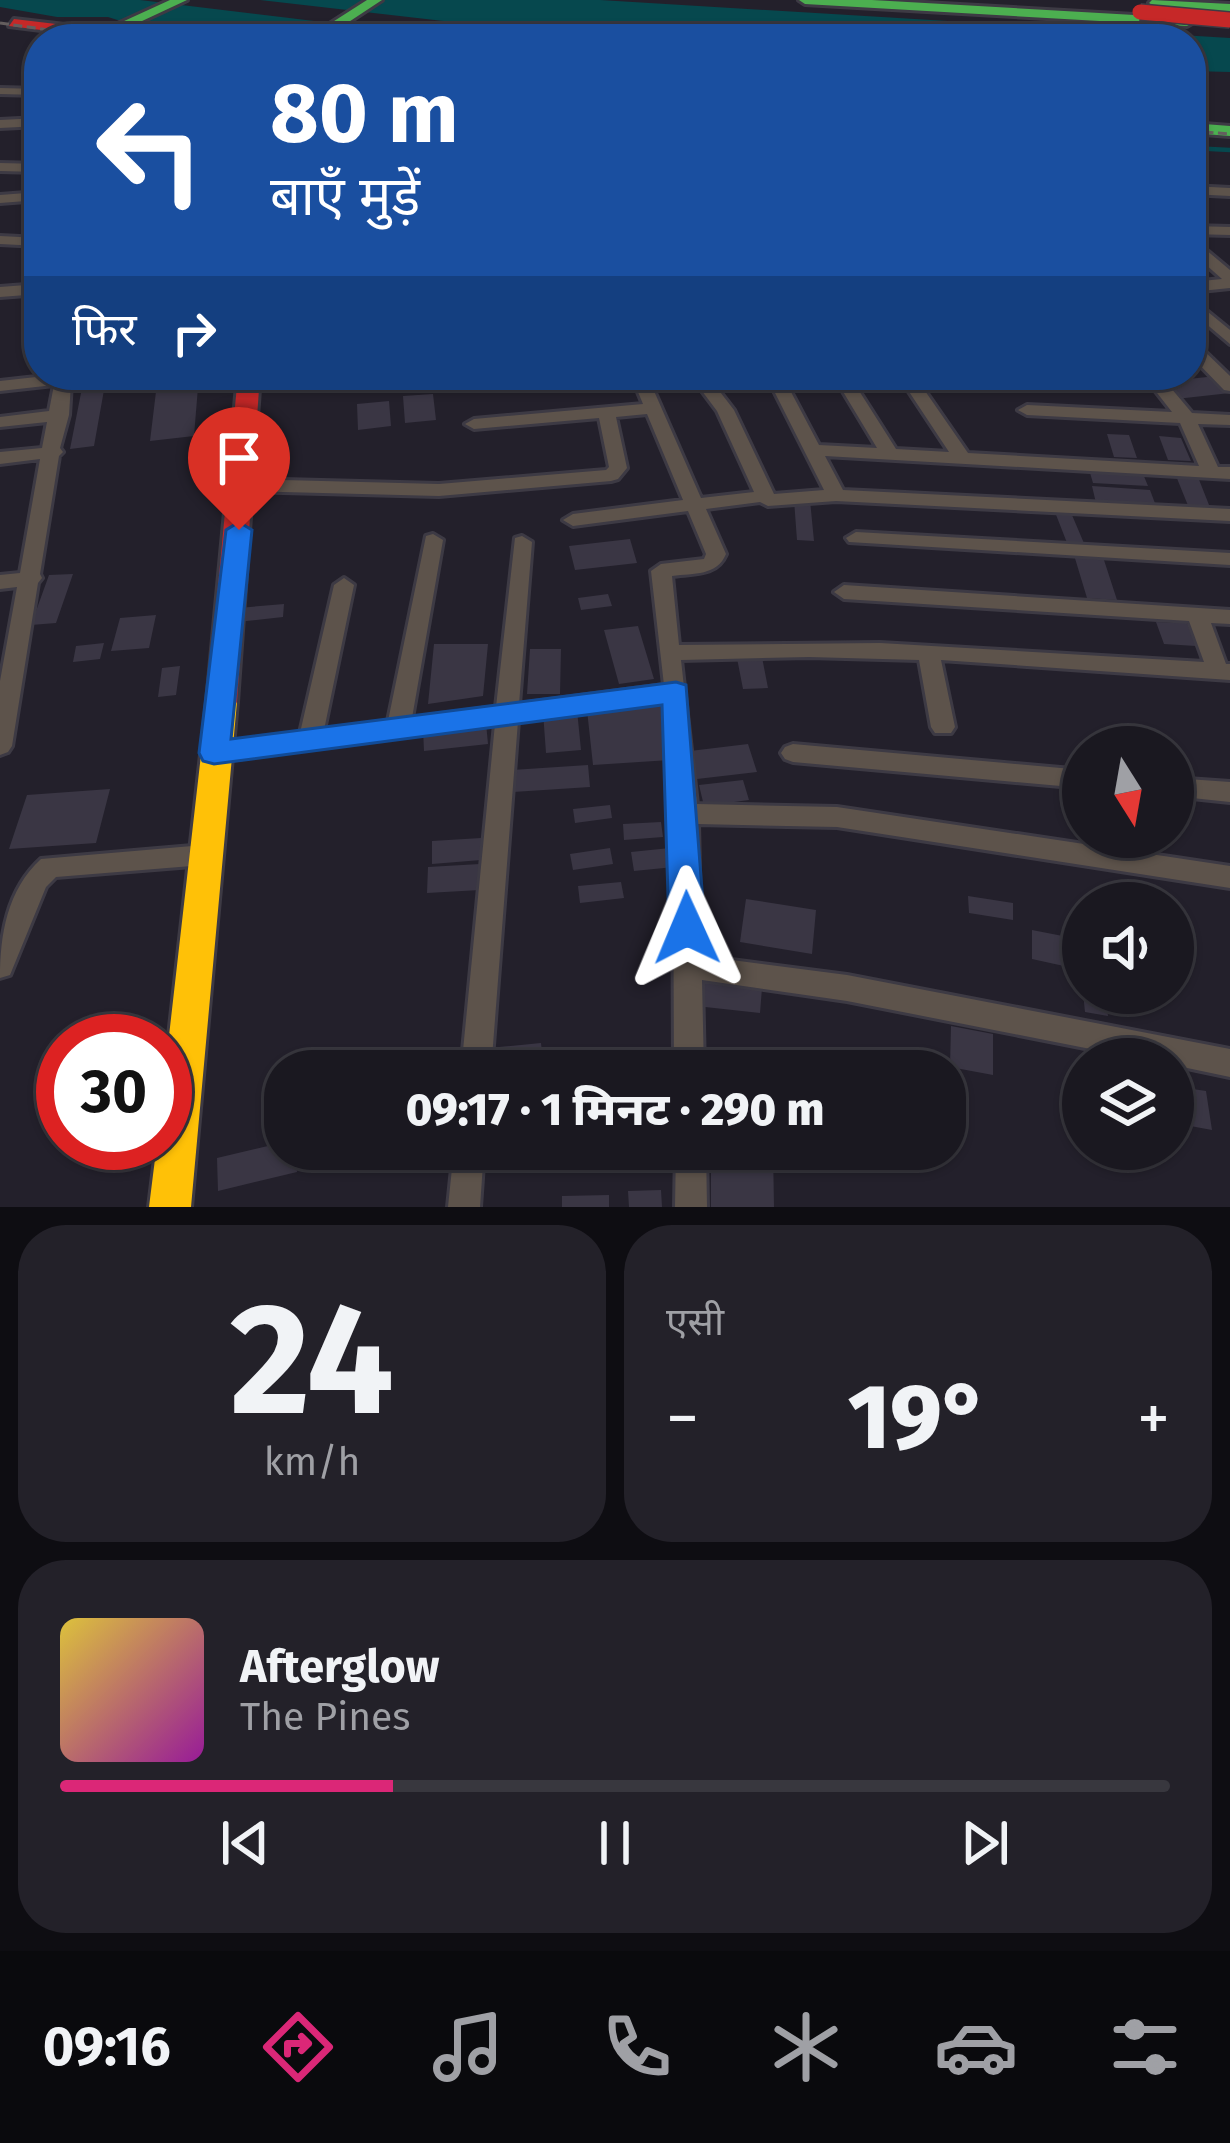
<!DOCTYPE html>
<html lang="hi">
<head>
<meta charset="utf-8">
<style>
	body { margin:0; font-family:"Fira Sans","Noto Sans Devanagari",sans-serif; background:#232129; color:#f1f3f6; height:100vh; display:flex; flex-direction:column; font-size:45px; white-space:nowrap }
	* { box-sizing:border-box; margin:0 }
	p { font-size:39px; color:#9fa0a5 }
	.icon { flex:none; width:66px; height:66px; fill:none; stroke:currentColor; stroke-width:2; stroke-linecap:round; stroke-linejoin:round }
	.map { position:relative; height:1207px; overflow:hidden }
	.side { display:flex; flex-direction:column; gap:18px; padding:18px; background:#0e0d12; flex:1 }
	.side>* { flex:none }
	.top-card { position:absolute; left:24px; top:24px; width:1182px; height:366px; border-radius:48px; box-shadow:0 3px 9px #0004,0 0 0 3px #38373e; background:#1a4fa0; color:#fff; overflow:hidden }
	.needle { width:78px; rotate:169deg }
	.controls { position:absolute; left:1062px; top:726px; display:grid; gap:24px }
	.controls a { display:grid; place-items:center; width:132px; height:132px; border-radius:50%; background:#1a1820; box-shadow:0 3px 9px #0004,0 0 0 3px #38373e; font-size:60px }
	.speed { position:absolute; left:36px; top:1014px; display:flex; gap:24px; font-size:60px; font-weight:700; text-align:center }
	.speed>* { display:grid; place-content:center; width:156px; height:156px; border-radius:50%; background:#1a1820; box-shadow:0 3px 9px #0004,0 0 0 3px #38373e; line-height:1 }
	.speed .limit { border:18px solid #d22; background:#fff; color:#111 }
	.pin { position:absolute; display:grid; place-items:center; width:102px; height:102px; color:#fff; margin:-123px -51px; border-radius:50% 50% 50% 0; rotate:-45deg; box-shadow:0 0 12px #0007 }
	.pin .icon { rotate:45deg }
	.me { position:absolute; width:132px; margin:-66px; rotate:359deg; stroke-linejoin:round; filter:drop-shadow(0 0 9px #0008) }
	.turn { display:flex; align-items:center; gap:42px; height:252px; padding:0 48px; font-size:54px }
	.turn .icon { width:156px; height:156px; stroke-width:2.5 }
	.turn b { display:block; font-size:84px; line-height:102px }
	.then { display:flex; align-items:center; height:114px; padding:0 48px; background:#0003; gap:24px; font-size:45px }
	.big { font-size:90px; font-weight:800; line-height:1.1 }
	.side .widget { flex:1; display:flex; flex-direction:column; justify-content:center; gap:18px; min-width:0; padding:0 42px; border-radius:48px; background:#232129 }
	.side .dial { align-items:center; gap:0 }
	.dial b { font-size:156px; line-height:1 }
	.song { display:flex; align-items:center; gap:36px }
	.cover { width:144px; height:144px; border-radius:18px; background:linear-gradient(135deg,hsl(50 70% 55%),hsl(300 70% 35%)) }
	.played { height:12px; border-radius:6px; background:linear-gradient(90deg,#db2777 30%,#38373e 30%) }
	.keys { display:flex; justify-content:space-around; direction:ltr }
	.heat { display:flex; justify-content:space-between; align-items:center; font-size:66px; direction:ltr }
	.side .tiles { flex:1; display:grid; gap:18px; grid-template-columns:1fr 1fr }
	.widget:last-child { grid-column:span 2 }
	.trip { position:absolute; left:264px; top:1050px; width:702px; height:120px; border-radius:48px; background:#1a1820; box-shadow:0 3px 9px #0004,0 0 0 3px #38373e; font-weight:800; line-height:120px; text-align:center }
	.dock { display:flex; height:192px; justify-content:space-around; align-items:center; background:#0a0a0d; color:#9fa0a5 }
	.dock .icon { width:84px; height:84px }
	.dock .active { color:#db2777 }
	.dock b { font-size:54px; color:#f1f3f6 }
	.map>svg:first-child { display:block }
	.water { fill:#06484e }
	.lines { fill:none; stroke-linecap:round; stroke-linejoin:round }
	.stream-far1 { stroke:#06484e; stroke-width:3 }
	.stream { stroke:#06484e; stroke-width:4.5 }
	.building { fill:#3a3644 }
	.street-casing { stroke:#3d3a44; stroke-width:6 }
	.fast-casing { stroke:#3d3a44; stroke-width:6 }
	.slow-casing { stroke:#3d3a44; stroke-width:6 }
	.jam-casing { stroke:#3d3a44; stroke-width:6 }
	.street { fill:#5d534b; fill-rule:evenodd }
	.fast { fill:#4caf50; fill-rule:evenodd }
	.slow { fill:#ffc107; fill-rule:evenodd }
	.jam { fill:#c62828; fill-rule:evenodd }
	.rail { stroke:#645e5e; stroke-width:3; stroke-dasharray:9 4.5; stroke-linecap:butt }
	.jam-bridge-casing { stroke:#3d3a44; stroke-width:18; stroke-linecap:butt }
	.jam-bridge { stroke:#c62828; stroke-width:15 }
	.route { fill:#1a73e8; stroke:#114b97; stroke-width:3 }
</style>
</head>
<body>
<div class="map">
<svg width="1230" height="1207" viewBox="0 0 1230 1207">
	<rect width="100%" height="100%" fill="#23202b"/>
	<path class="water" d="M0,0H140L464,39H283L261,30L191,28L164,35L108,17H57L0,7Z
		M260,0H600L1230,38V72L1191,71V39H701L452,22Z"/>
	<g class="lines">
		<path class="stream-far1" d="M525,39L539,24"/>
		<path class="stream" d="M1191,148L1230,150"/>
	</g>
	<path class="building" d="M158,375H199L194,436L150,441Z
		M1217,376L1230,393L1176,399L1159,382Z
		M104,390L94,446L70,449L81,393Z
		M433,394L436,420L405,423L403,396Z
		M389,401L391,426L358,430L357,404Z
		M1107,434L1129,435L1137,458L1114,457Z
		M1159,436L1181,438L1191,461L1168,460Z
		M1088,466L1141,469L1148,486L1093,483Z
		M1174,471L1196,472L1211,510L1189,508Z
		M1092,486L1150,490L1156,506L1096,503Z
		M794,500H810L814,541L797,540Z
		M1053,507L1069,508L1086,548H1069Z
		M630,539L637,563L575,570L569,546Z
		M1074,555L1103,557L1117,600L1087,598Z
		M73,574L56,623L31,625L49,575Z
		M608,594L612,606L581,610L578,598Z
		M284,604L283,617L237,622L238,608Z
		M156,615L149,648L111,651L120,618Z
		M1156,622L1187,623L1196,646L1164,644Z
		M638,626L654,679L619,684L604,630Z
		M104,643L100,659L73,662L76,646Z
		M434,644H488L483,696L428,704Z
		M530,649H561L560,694H527Z
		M761,652L768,688L743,689L736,653Z
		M180,666L176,695L158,697L162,668Z
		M661,705L670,760L593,765L587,710Z
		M577,710L581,750L546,753L543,712Z
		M486,723L488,744L424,751L423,729Z
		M748,744L757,772L697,779L690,751Z
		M588,765L590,787L513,792L512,770Z
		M743,780L749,800L704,806L699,785Z
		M110,789L96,843L9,849L27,795Z
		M610,805L612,818L575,823L573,809Z
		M661,822L663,837L624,840L623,824Z
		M481,838V860L432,864V841Z
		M610,848L613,864L573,870L570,854Z
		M670,848L674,867L634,871L631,852Z
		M480,864V890L427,893L428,867Z
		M621,882L624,898L580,903L578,886Z
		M968,896L1013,903V920L969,913Z
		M746,899L816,910L812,954L740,942Z
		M1032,930L1073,938V968L1032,959Z
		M699,980L762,988L760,1013L696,1006Z
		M1083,993H1105L1108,1016L1085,1012Z
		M951,1026L993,1034V1075L950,1067Z
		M541,1043L544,1071H500L499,1047Z
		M1179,1087L1206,1091L1212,1130L1185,1125Z
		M285,1142V1149H295L297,1172L218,1191L217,1158Z
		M711,1149H773L774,1207H711Z
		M661,1190L662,1207H629L628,1191Z
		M609,1195V1207H562V1196Z"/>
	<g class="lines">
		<g class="street-casing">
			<path id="street" d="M0,88L39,89V95L0,94Z
				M39,118V126L0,128V120Z
				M0,163L39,164V172L0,171Z
				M1191,186L1230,188V196L1191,194Z
				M39,192V200L0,203V195Z
				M1191,226L1230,227V235L1191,234Z
				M0,236L39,238V246L0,244Z
				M1195,249H1205L1230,270V288L1191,292V282L1222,279L1195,255Z
				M39,284V294L0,297V287Z
				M1191,298L1230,330V344L1191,311Z
				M1191,342L1197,344L1230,376V391L1224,390L1191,356Z
				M54,375H109L101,380L71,383L69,415L60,448L63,452L59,456L40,574L42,578L38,583L12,746L8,752L0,755V681L17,587L0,589V575L20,573L40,459L0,464V452L42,448L47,422L0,427V417L49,411L54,385L0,391V381Z
				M349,375H427L419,380H357Z
				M631,375H647L701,498L754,492L717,411L690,375H707L734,410L774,494L824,490L766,375H782L819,445L877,448L833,375H849L896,449L949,452L898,375H914L968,453L1199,466L1180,423L1027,415L1018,410L1027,405L1172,412L1143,375H1160L1192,413L1230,415V425L1198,424L1218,467H1230V479L825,456L843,490L1230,509V521L836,501L768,506L760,502L706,509L726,554C717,576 694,573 672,576L679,645L880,643L1204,662L1189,621L844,599L834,592L844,585L1230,610V624L1211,623L1226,664H1230V680L941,660L955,727L951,733H935L931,727L919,660L809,657L681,660L697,804L837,807L1230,866V888L837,827L698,824L701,956L847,975L1230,1049V1077L1173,1065V1059H1141L847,1001L702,980L704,1071H674L673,814L665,702L518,721L491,1071H461L495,724L214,762L206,759L202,753L206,747L214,744L300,733L334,585L344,578L354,585L324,730L388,721L426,536L433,534L443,540L412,718L496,707L515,538L522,536L532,542L519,704L664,685L651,571L661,564L704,559L706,554L688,511L573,526L563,520L573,514L683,500L647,414L616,417L627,468L618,479L611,481L439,496L244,491L235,485L244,479L439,484L606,470L609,467L599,418L474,429L465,424L474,419L643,404Z
				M1022,375H1090L1082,380L1016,384L1014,380Z
				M856,532L1230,553V565L849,542L846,538Z
				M793,744L1083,770V788L793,762L785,759L781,753L785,747Z
				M1173,778L1230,782V802L1173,796Z
				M204,845L213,848L217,855L213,862L204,865L56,877L46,887L10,975L0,978C0,935 7,890 41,859Z
				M454,1149H484L480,1207H448Z
				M676,1149H706L707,1207H675Z"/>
		</g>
		<g class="fast-casing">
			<path id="fast" d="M170,0H187L110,36L98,33Z
				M367,0H382L323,39H306Z
				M799,0H872L1187,18L1194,22L1187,26L805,4Z
				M1152,0L1230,4V12L1155,7L1149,3Z
				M1191,123L1230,126V136L1191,133Z"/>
		</g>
		<g class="slow-casing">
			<path id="slow" d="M222,691L232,694L237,702L191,1207H149L157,1143H165V1071L207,702L212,694Z"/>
		</g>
		<g class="jam-casing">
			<path id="jam" d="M14,19L149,35L156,39H114L9,26Z
				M238,375H260L237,702L232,710H212L207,702Z"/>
		</g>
		<use href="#street" class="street"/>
		<use href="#fast" class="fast"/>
		<use href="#slow" class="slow"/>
		<use href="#jam" class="jam"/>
		<path class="rail" d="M0,23L113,39
			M1191,131L1230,134"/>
		<g class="jam-bridge-casing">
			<path id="jam-bridge" d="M1140,12L1230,20"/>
		</g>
		<use href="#jam-bridge" class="jam-bridge"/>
	</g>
	<path class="route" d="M239,522L252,530L231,739L676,682L686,685L705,928L699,939L687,943L675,939L669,928L662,705L214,764L203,761L199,753L226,530Z"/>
</svg>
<div class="controls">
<a><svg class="needle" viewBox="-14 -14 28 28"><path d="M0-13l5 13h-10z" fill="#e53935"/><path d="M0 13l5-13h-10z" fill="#9fa0a5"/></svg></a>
<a><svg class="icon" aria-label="sound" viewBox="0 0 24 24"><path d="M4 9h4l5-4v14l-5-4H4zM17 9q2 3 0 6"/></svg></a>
<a><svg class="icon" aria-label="layers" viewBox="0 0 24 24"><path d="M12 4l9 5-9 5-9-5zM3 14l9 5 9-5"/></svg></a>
</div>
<div class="speed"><div class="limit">30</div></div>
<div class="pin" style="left:239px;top:530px;background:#d93025"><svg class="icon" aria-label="arrive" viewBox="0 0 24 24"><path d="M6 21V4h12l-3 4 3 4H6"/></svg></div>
<svg class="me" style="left:687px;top:928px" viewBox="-20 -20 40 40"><path d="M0-17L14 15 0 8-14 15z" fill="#1a73e8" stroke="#fff" stroke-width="4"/></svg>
<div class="trip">09:17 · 1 मिनट · 290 m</div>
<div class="top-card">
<div class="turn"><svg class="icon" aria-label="left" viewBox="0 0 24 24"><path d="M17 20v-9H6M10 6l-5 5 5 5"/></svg><div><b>80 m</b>बाएँ मुड़ें</div></div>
<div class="then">फिर<svg class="icon" aria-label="right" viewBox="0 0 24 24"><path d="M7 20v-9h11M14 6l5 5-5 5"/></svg></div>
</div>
</div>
<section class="side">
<div class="tiles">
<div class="widget dial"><b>24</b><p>km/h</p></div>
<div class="widget"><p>एसी</p>
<div class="heat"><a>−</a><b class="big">19°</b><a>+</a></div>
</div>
<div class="widget">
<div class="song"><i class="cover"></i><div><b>Afterglow</b><p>The Pines</p></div></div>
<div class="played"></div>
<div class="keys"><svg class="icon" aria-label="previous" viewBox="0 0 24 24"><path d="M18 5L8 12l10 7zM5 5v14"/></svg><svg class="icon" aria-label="pause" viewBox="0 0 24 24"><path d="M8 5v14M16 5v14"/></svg><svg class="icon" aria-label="next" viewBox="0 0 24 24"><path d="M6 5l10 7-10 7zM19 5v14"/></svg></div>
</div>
</div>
</section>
<nav class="dock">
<b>09:16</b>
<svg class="icon active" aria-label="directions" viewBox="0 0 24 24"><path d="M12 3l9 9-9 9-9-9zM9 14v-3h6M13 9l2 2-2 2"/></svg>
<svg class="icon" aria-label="music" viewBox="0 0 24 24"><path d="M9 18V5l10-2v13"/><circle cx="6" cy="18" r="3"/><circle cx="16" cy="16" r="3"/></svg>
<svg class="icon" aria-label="phone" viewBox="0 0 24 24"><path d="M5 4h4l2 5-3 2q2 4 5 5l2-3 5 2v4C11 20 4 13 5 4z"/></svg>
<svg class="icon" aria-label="climate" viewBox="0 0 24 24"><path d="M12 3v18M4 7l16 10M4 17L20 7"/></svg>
<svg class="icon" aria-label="car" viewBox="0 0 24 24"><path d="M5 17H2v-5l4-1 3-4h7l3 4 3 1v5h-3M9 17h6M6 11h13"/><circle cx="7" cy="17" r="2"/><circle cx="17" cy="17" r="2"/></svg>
<svg class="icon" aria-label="filters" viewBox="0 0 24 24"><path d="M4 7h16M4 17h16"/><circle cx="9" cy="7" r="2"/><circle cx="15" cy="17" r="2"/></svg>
</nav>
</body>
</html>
